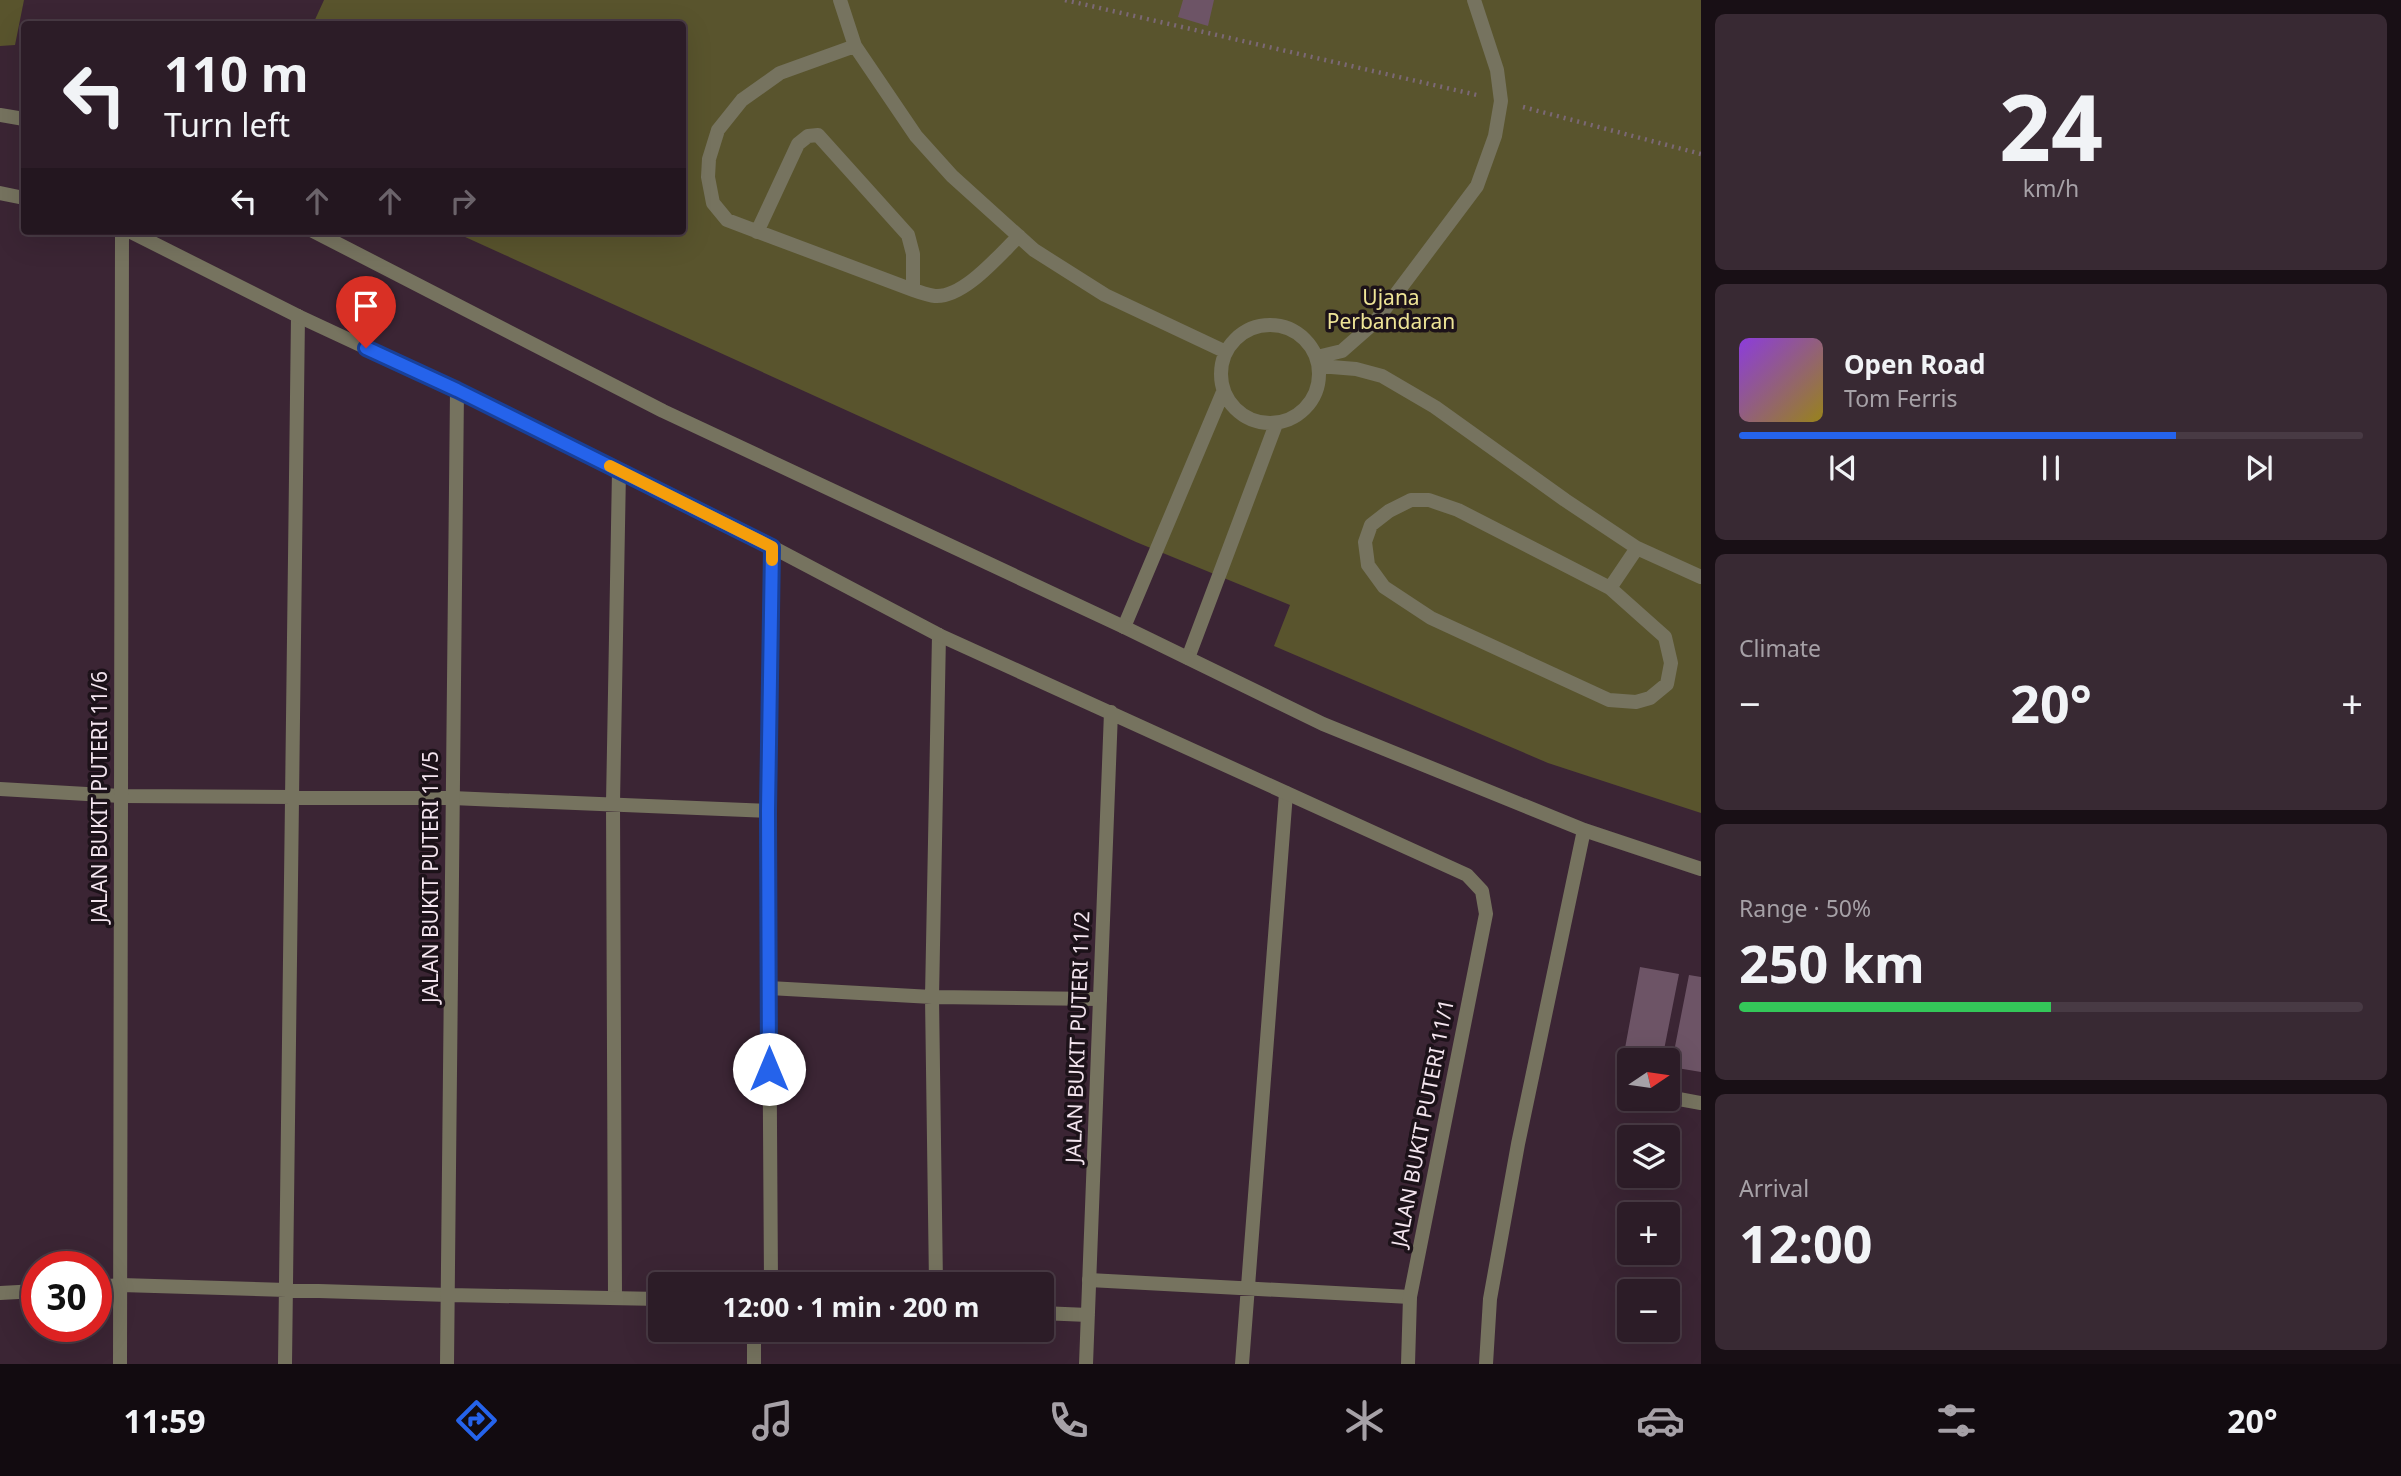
<!DOCTYPE html>
<html lang="en">
<head>
<meta charset="utf-8">
<style>
	body { margin:0; font-family:"Noto Sans",sans-serif; background:#382933; color:#f1f3f6; height:100vh; display:flex; flex-direction:column; font-size:26px; white-space:nowrap }
	* { box-sizing:border-box; margin:0 }
	p { font-size:23px; color:#a6a1a7 }
	.icon { flex:none; width:38px; height:38px; fill:none; stroke:currentColor; stroke-width:2; stroke-linecap:round; stroke-linejoin:round }
	.map { position:relative; flex:1; overflow:hidden }
	.side { display:flex; flex-direction:column; gap:14px; padding:14px; background:#180f15; width:700px }
	.side>* { flex:none }
	.banner { position:absolute; left:21px; top:21px; width:665px; height:214px; border-radius:7px; box-shadow:0 7px 28px #0002,0 0 0 2px #483a44; background:#2c1c27; color:#f1f3f6; overflow:hidden }
	.needle { width:46px; rotate:77deg }
	.tools { position:absolute; left:1617px; top:1048px; display:grid; gap:14px }
	.tools a { display:grid; place-items:center; width:63px; height:63px; border-radius:7px; background:#2c1c27; box-shadow:0 7px 28px #0002,0 0 0 2px #483a44; font-size:35px }
	.speed { position:absolute; left:21px; top:1251px; display:flex; gap:14px; font-size:35px; font-weight:700; text-align:center }
	.speed>* { display:grid; place-content:center; width:91px; height:91px; border-radius:50%; background:#2c1c27; box-shadow:0 7px 28px #0002,0 0 0 2px #483a44; line-height:1 }
	.speed .limit { border:10px solid #d22; background:#fff; color:#111 }
	.pin { position:absolute; display:grid; place-items:center; width:60px; height:60px; color:#fff; margin:-72px -30px; border-radius:50% 50% 50% 0; rotate:-45deg; box-shadow:0 0 7px #0007 }
	.pin .icon { rotate:45deg }
	.me { position:absolute; width:77px; margin:-38px; rotate:0deg; stroke-linejoin:round; filter:drop-shadow(0 0 5px #0008) }
	.turn { display:flex; align-items:center; gap:24px; height:147px; padding:0 28px; font-size:32px }
	.turn .icon { width:91px; height:91px; stroke-width:2.5 }
	.turn b { display:block; font-size:49px; line-height:60px }
	.lanes { display:flex; align-items:center; height:66px; padding:0 28px; background:#0003; justify-content:center; gap:35px; direction:ltr }
	.lanes .off { opacity:.35 }
	.big { font-size:52px; font-weight:700; line-height:1.1 }
	.side .tile { flex:1; display:flex; flex-direction:column; justify-content:center; gap:10px; min-width:0; padding:0 24px; border-radius:10px; background:#382933 }
	.side .dial { align-items:center; gap:0 }
	.dial b { font-size:91px; line-height:1 }
	.song { display:flex; align-items:center; gap:21px }
	.cover { width:84px; height:84px; border-radius:10px; background:linear-gradient(135deg,hsl(270 70% 55%),hsl(50 70% 35%)) }
	.played { height:7px; border-radius:4px; background:linear-gradient(90deg,#2563eb 70%,#483a44 70%) }
	.keys { display:flex; justify-content:space-around; direction:ltr }
	.heat { display:flex; justify-content:space-between; align-items:center; font-size:38px; direction:ltr }
	.charge { height:10px; border-radius:5px; background:linear-gradient(90deg,#34c759 50%,#483a44 0) }
	.trip { position:absolute; left:648px; top:1272px; width:406px; height:70px; border-radius:7px; background:#2c1c27; box-shadow:0 7px 28px #0002,0 0 0 2px #483a44; font-weight:700; line-height:70px; text-align:center }
	.tab-bar { display:flex; height:112px; justify-content:space-around; align-items:center; background:#120b10; color:#a6a1a7 }
	.tab-bar .icon { width:49px; height:49px }
	.tab-bar .current { color:#2563eb }
	.tab-bar b { font-size:32px; color:#f1f3f6 }
	main { display:flex; flex:1; min-height:0 }
	.map>svg:first-child { display:block }
	.green { fill:#59542d }
	.building { fill:#6d5466 }
	.lines { fill:none; stroke-linecap:round; stroke-linejoin:round }
	.path { stroke:#7b6875; stroke-width:4.5; stroke-dasharray:2 5; stroke-linecap:butt }
	.service { stroke:#76735f; stroke-width:14 }
	.minor { stroke:#76735f; stroke-width:14 }
	.route-casing { stroke:#184099; stroke-width:18 }
	.route { stroke:#2563eb; stroke-width:12 }
	.slow { stroke:#f59e0b; stroke-width:12 }
	.labels { text-anchor:middle; stroke-width:7; stroke-linejoin:round; paint-order:stroke }
	.park-label { font-size:21px; fill:#eee496; stroke:#1c1219 }
	.street-label { font-size:21px; fill:#f3e4ee; stroke:#1c1219 }
</style>
</head>
<body>
<main>
<div class="map">
<svg width="1701" height="1364" viewBox="0 0 1701 1364">
	<rect width="100%" height="100%" fill="#3b2534"/>
	<path class="green" d="M0,0H24L15,45L0,46Z
		M324,0H1701V813L1548,763L1274,646L1290,605L1136,542L452,231H682V24H313Z"/>
	<path class="building" d="M1183,0H1214L1208,26L1178,17Z
		M1640,967L1679,974L1662,1060L1623,1059Z
		M1689,975L1701,977V1072L1671,1067Z"/>
	<g class="lines">
		<path class="path" d="M1065,0L1477,95
			M1523,107L1701,154"/>
		<path class="service" d="M840,0L855,46L916,136L952,176L1034,250L1105,295L1226,352
			M855,46L780,73L742,100L718,130L709,159L708,177L713,203L727,220L913,290C920,292 927,295 935,296C964,298 999,255 1019,236
			M757,232L798,144L808,136L818,135L908,235L913,254V290
			M1221 374a49 49 0 1 1 98 0a49 49 0 1 1-98 0Z
			M1317,357L1342,351L1375,322L1477,186L1495,136L1501,101L1497,70L1474,0
			M1319,366L1356,369L1382,376L1435,407L1565,500L1637,548L1701,577
			M1411,500H1429L1458,510L1610,588L1665,637L1671,663L1667,684L1650,698L1636,702L1609,700L1431,618L1384,587L1368,565L1365,542L1371,525L1389,511Z
			M1610,588L1637,548
			M1124,627L1223,392
			M1188,658L1276,424
			M0,789L121,796L452,798L768,811
			M769,988L932,997L1100,999
			M1089,1280L1410,1297
			M936,1284L932,997L939,635
			M96,1287L121,1285L449,1295
			M0,1293L37,1291
			M615,1298L613,803L619,471
			M285,1364L298,316
			M754,1364V1330
			M1242,1364L1286,793"/>
		<path class="minor" d="M0,115L24,119
			M0,193L24,198
			M129,231L298,316L457,390L772,547L939,635L1467,875L1482,891L1486,914L1410,1297L1408,1364
			M313,231L663,411L1124,627L1323,724L1584,830L1701,869
			M1668,1097L1701,1103
			M771,1284L768,811L772,547
			M449,1295L660,1299
			M1041,1313L1088,1315
			M120,1364L122,231
			M447,1364L457,390
			M1086,1364L1111,712
			M1486,1364L1490,1299L1518,1144L1584,830"/>
	</g>
	<g class="lines">
		<g class="route-casing">
			<path id="route" d="M366,348L457,390L772,547L768,811L769,1069"/>
		</g>
		<use href="#route" class="route"/>
		<path class="slow" d="M610,466L772,547V560"/>
	</g>
	<g class="labels">
		<g class="park-label">
			<text x="1391" y="305">Ujana<tspan x="1391" dy="24">Perbandaran</tspan></text>
		</g>
		<g class="street-label">
			<text transform="translate(100 797) rotate(-90)" y="7">JALAN BUKIT PUTERI 11/6</text>
			<text transform="translate(431 877) rotate(-90)" y="7">JALAN BUKIT PUTERI 11/5</text>
			<text transform="translate(1078 1037) rotate(-88)" y="7">JALAN BUKIT PUTERI 11/2</text>
			<text transform="translate(1423 1123) rotate(-79)" y="7">JALAN BUKIT PUTERI 11/1</text>
		</g>
	</g>
</svg>
<div class="tools">
<a><svg class="needle" viewBox="-14 -14 28 28"><path d="M0-13l5 13h-10z" fill="#e53935"/><path d="M0 13l5-13h-10z" fill="#a6a1a7"/></svg></a>
<a><svg class="icon" aria-label="layers" viewBox="0 0 24 24"><path d="M12 4l9 5-9 5-9-5zM3 14l9 5 9-5"/></svg></a>
<a>+</a>
<a>−</a>
</div>
<div class="speed"><div class="limit">30</div></div>
<div class="pin" style="left:366px;top:348px;background:#d93025"><svg class="icon" aria-label="arrive" viewBox="0 0 24 24"><path d="M6 21V4h12l-3 4 3 4H6"/></svg></div>
<svg class="me" style="left:769px;top:1069px" viewBox="-20 -20 40 40"><circle r="19" fill="#fff"/><path d="M0-13L10 11 0 6-10 11z" fill="#2563eb"/></svg>
<div class="trip">12:00 · 1 min · 200 m</div>
<div class="banner">
<div class="turn"><svg class="icon" aria-label="left" viewBox="0 0 24 24"><path d="M17 20v-9H6M10 6l-5 5 5 5"/></svg><div><b>110 m</b>Turn left</div></div>
<div class="lanes"><svg class="icon" aria-label="left" viewBox="0 0 24 24"><path d="M17 20v-9H6M10 6l-5 5 5 5"/></svg><svg class="icon off" aria-label="ahead" viewBox="0 0 24 24"><path d="M12 20V5M6 11l6-6 6 6"/></svg><svg class="icon off" aria-label="ahead" viewBox="0 0 24 24"><path d="M12 20V5M6 11l6-6 6 6"/></svg><svg class="icon off" aria-label="right" viewBox="0 0 24 24"><path d="M7 20v-9h11M14 6l5 5-5 5"/></svg></div>
</div>
</div>
<section class="side">
<div class="tile dial"><b>24</b><p>km/h</p></div>
<div class="tile">
<div class="song"><i class="cover"></i><div><b>Open Road</b><p>Tom Ferris</p></div></div>
<div class="played"></div>
<div class="keys"><svg class="icon" aria-label="previous" viewBox="0 0 24 24"><path d="M18 5L8 12l10 7zM5 5v14"/></svg><svg class="icon" aria-label="pause" viewBox="0 0 24 24"><path d="M8 5v14M16 5v14"/></svg><svg class="icon" aria-label="next" viewBox="0 0 24 24"><path d="M6 5l10 7-10 7zM19 5v14"/></svg></div>
</div>
<div class="tile"><p>Climate</p>
<div class="heat"><a>−</a><b class="big">20°</b><a>+</a></div>
</div>
<div class="tile"><p>Range · 50%</p><b class="big">250 km</b><div class="charge"></div></div>
<div class="tile"><p>Arrival</p><b class="big">12:00</b></div>
</section>
</main>
<nav class="tab-bar">
<b>11:59</b>
<svg class="icon current" aria-label="directions" viewBox="0 0 24 24"><path d="M12 3l9 9-9 9-9-9zM9 14v-3h6M13 9l2 2-2 2"/></svg>
<svg class="icon" aria-label="music" viewBox="0 0 24 24"><path d="M9 18V5l10-2v13"/><circle cx="6" cy="18" r="3"/><circle cx="16" cy="16" r="3"/></svg>
<svg class="icon" aria-label="phone" viewBox="0 0 24 24"><path d="M5 4h4l2 5-3 2q2 4 5 5l2-3 5 2v4C11 20 4 13 5 4z"/></svg>
<svg class="icon" aria-label="climate" viewBox="0 0 24 24"><path d="M12 3v18M4 7l16 10M4 17L20 7"/></svg>
<svg class="icon" aria-label="car" viewBox="0 0 24 24"><path d="M5 17H2v-5l4-1 3-4h7l3 4 3 1v5h-3M9 17h6M6 11h13"/><circle cx="7" cy="17" r="2"/><circle cx="17" cy="17" r="2"/></svg>
<svg class="icon" aria-label="filters" viewBox="0 0 24 24"><path d="M4 7h16M4 17h16"/><circle cx="9" cy="7" r="2"/><circle cx="15" cy="17" r="2"/></svg>
<b>20°</b>
</nav>
</body>
</html>
